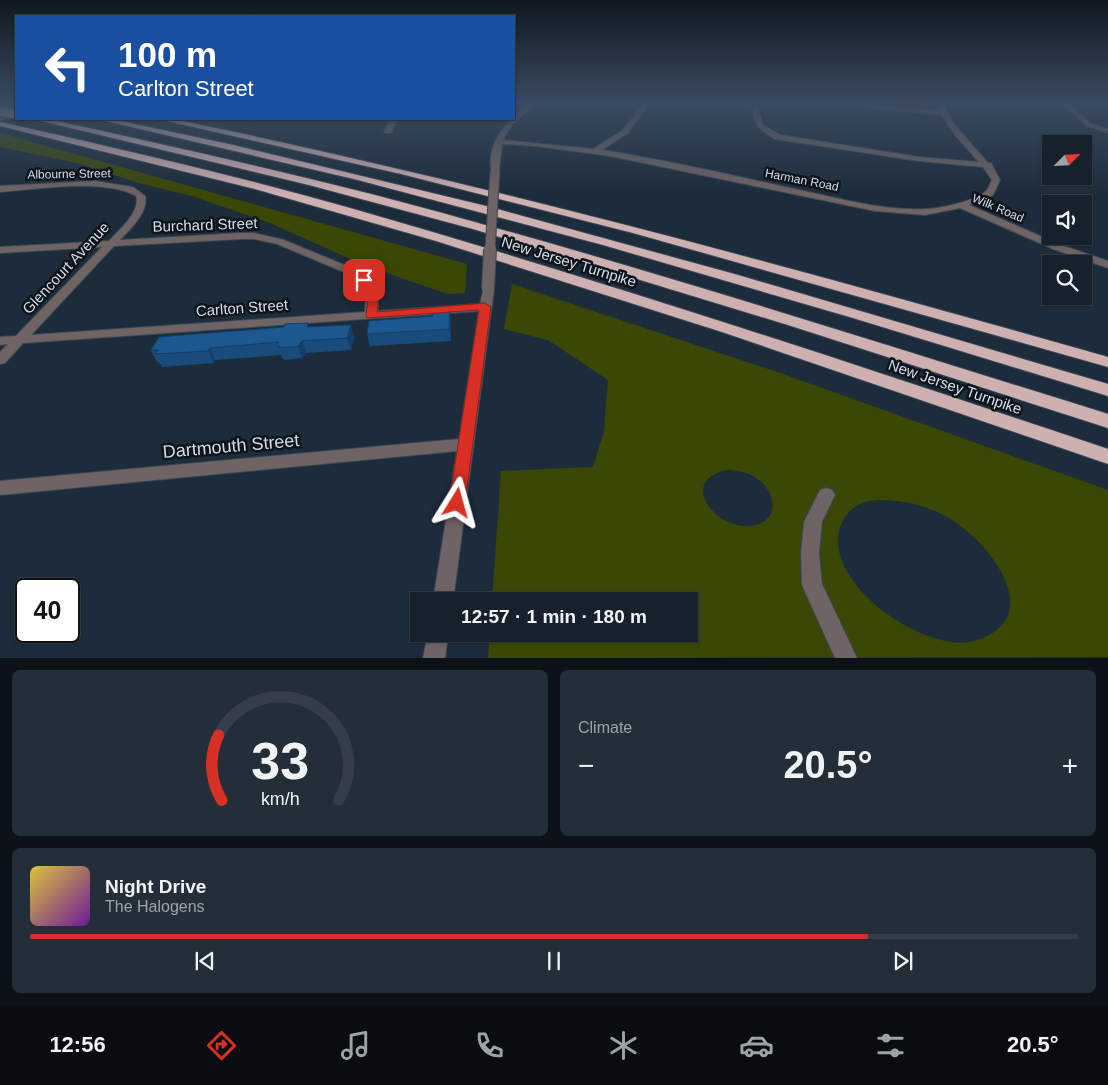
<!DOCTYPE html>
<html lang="en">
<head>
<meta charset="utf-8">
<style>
	body { margin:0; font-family:Helvetica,sans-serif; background:#232e38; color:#f1f3f6; height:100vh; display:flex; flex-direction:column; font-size:19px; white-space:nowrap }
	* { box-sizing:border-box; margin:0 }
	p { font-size:16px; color:#9ea3a9 }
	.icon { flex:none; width:28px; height:28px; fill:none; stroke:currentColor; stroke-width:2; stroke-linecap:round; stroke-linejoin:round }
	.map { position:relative; height:658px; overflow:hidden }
	.sheet { display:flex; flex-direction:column; gap:12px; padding:12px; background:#0c1218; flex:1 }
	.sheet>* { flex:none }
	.hud { position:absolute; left:15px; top:15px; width:500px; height:105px; border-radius:0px; box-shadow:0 1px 4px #0004,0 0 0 1px #353e48; background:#1a4fa0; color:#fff; overflow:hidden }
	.needle { width:32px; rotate:66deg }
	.controls { position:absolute; left:1042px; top:135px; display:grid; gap:10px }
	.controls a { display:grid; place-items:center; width:50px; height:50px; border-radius:0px; background:#16212c; box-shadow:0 1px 4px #0004,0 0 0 1px #353e48; font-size:25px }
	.speed { position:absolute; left:15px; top:578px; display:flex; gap:10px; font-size:25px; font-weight:700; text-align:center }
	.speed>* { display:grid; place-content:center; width:65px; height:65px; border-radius:50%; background:#16212c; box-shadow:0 1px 4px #0004,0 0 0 1px #353e48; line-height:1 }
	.speed .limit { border:2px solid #111; border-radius:8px; background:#fff; color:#111 }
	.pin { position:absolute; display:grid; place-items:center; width:42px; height:42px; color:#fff; margin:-21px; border-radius:10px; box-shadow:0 2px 8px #0006 }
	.me { position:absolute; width:55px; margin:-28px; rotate:8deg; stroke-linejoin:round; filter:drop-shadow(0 0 4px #0008) }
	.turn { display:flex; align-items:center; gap:18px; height:105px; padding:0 20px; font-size:22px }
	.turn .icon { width:65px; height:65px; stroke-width:2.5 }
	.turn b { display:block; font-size:35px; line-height:42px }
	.big { font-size:38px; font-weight:700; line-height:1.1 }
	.sheet .tile { flex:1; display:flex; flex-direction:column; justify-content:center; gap:8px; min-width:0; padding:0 18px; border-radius:8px; background:#232e38 }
	.sheet .dial { align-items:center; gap:0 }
	.dial svg { height:130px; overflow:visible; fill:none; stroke:#353e48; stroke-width:7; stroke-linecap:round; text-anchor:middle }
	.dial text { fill:#f1f3f6; stroke:none }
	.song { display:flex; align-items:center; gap:15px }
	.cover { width:60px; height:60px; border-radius:8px; background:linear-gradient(135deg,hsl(50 70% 55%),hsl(280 70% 35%)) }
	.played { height:5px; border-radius:2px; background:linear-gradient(90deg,#d93025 80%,#353e48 80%) }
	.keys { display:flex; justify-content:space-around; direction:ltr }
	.heat { display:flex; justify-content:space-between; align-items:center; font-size:28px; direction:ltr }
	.sheet .tiles { flex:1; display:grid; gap:12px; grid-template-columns:1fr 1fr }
	.tile:last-child { grid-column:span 2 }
	.trip { position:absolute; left:410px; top:592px; width:288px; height:50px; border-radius:0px; background:#16212c; box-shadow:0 1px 4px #0004,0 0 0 1px #353e48; font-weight:700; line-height:50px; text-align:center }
	.tabs { display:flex; height:80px; justify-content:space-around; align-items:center; background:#090d12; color:#9ea3a9 }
	.tabs .icon { width:35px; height:35px }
	.tabs .current { color:#d93025 }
	.tabs b { font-size:22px; color:#f1f3f6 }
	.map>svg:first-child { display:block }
	.green { fill:#3b4805; fill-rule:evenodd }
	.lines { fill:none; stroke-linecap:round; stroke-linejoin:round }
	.minor-casing { stroke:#3a4857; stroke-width:2 }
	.highway-casing { stroke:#3a4857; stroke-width:2 }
	.minor { fill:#6f6363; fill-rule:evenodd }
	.highway { fill:#ceb0b1; fill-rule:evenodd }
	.minor-bridge-far1-casing { stroke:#3a4857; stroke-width:11; stroke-linecap:butt }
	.minor-bridge-casing { stroke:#3a4857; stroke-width:14; stroke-linecap:butt }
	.highway-bridge-casing { stroke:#3a4857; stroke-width:10; stroke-linecap:butt }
	.minor-bridge-far1 { stroke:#6f6363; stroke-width:9 }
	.minor-bridge { stroke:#6f6363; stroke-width:12 }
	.highway-bridge { stroke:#ceb0b1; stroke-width:9 }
	.wall { fill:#194c7d }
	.shaded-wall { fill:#143e66 }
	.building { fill:#1d5891; stroke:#143e66 }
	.route { fill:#d93025; stroke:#8d1f18 }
	.labels { text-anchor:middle; stroke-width:5; stroke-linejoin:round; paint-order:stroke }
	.far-street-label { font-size:12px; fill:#d3dde7; stroke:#0d141b }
	.street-label { font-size:15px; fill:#d3dde7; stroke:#0d141b }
	.near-street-label { font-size:18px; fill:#d3dde7; stroke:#0d141b }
</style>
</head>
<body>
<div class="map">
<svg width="1108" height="658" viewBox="0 0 1108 658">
	<rect width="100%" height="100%" fill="#1d2c3b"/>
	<path class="green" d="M0,133L467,264L465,293L448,294L366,266L270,223L192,196L142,184L77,163L0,147Z
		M512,284L783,374L1108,490V657L488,658L490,634H689V601H492L501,471L593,467L604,431L608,380L548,340L504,329ZM726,470C738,470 749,472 759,480C775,492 780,518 756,525C720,535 675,482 726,470ZM876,500C901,500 923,504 945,516C988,538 1051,619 974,641C924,654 819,581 841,525C844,517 850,509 858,505C863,502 871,501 876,500Z"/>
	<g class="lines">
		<g class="minor-casing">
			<path id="minor" d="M529,103H536L511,126L503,140L593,149L623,130L644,103H650L628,133L602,150C667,160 731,175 795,189C838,198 882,211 926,209C939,209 979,200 987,190C989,188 990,183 992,180L983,167L919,161L775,139C762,132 753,125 753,109L744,103H752L758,107L763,125L780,135L919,157L979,162L955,135L942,115L873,109L858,103L940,111L937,103H943L953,123L988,163H991L1000,180L993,195L969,205L1061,245L1108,261V268L1053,249L960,208L925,215L875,211L610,156L535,146L502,144L499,171L492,173C484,143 509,120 529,103Z
				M1061,103H1068L1090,123L1108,129V133L1086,125Z
				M16,110V114L0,121V117Z
				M391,119H397L391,133H385L384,131Z
				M95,181L133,187L145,196C149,212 130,229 120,240L241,233H254L284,240L359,271L378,289V311L480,304L484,287H492L494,289L453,601H433L457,451L0,495V481L459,439L479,311L23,343L5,363L0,364V352L8,344L0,345V337L16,336L102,247L0,253V247L109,241C119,230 141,212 136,196C106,178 35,189 0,192V186ZM241,239H254L277,244L351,275L366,290L365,312L31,335L114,246Z
				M826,488L832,490L835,495L822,522L819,553L822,584L857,658H835L802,585L801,553L804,522L820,490Z
				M428,634H448L445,658H423Z"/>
		</g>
		<g class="highway-casing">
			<path id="highway" d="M33,119H47C155,142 263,167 371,194C619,259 863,338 1108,414V428L788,325L473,229L309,185Z
				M97,119H111L229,144L486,206L738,275L1108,384V396L853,318L603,245L354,179Z
				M158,119H173C488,184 798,269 1108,357V367L633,233L401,174Z
				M0,122C117,148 234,175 350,208C605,281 857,365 1108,449V464L722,332L436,241L255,189L0,126Z"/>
		</g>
		<use href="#minor" class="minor"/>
		<use href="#highway" class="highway"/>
		<g class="minor-bridge-far1-casing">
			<path id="minor-bridge-far1" d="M490,250L495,171"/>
		</g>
		<g class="minor-bridge-casing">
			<path id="minor-bridge" d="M488,289L490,249"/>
		</g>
		<g class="highway-bridge-casing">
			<path id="highway-bridge" d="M0,111L16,114"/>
		</g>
		<use href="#minor-bridge-far1" class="minor-bridge-far1"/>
		<use href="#minor-bridge" class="minor-bridge"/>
		<use href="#highway-bridge" class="highway-bridge"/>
	</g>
	<path class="wall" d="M433,316L451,324V341L370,346L367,334Z
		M351,325L354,337L351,350L306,353L302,358L284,360L283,358H282L281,355L215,360L214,363L162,367L159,362H157L151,350L284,327H309Z"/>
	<path class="shaded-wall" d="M450,312L451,324V341L449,329Z
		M351,325L354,337L351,350L347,338Z
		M302,341L306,353L302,358L298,346Z
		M210,348L215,360L214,363L208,351Z"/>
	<path class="building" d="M450,312L449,329L367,334L369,321L433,316V313Z
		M308,323L307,327L351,325L347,338L302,341L298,346L280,348V346H277L279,342L210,348L208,351L155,354L158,350H151L159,337L284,327L285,324Z"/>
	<linearGradient id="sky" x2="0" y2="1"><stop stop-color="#101820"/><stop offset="0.53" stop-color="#3a4b60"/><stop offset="1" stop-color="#3a4b60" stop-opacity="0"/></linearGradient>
	<rect width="1108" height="195" fill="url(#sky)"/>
	<path class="route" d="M364,277C379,283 379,298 377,312L485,303L491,307L465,503L463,508L457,510L451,508L449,503L479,310L367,318L366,316C368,299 370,294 359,280Z"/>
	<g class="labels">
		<g class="far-street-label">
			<text transform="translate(69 174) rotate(-1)" y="4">Albourne Street</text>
			<text transform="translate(802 180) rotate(11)" y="4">Harman Road</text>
			<text transform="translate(998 208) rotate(23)" y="4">Wilk Road</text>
		</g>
		<g class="street-label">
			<text transform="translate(205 225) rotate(-2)" y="5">Burchard Street</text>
			<text transform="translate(569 262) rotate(17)" y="5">New Jersey Turnpike</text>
			<text transform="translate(66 268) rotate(-47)" y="5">Glencourt Avenue</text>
			<text transform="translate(242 308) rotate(-4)" y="5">Carlton Street</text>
			<text transform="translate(955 387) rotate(19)" y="5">New Jersey Turnpike</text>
		</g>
		<g class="near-street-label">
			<text transform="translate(231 446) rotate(-5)" y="6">Dartmouth Street</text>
		</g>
	</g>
</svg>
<div class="controls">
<a><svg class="needle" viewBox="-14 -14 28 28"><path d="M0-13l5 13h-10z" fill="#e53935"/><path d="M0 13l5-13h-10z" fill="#9ea3a9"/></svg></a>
<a><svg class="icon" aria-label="sound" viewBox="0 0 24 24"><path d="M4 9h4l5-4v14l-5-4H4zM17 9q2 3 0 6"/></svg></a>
<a><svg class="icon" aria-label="search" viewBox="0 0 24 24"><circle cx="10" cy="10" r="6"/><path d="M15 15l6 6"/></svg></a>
</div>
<div class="speed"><div class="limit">40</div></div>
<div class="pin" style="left:364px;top:280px;background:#d93025"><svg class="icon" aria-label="arrive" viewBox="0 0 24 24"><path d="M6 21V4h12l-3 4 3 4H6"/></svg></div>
<svg class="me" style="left:457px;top:503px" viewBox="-20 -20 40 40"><path d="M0-17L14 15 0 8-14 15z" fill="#d93025" stroke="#fff" stroke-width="4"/></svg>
<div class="trip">12:57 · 1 min · 180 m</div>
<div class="hud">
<div class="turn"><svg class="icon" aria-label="left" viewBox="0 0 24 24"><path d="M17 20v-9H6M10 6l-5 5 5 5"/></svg><div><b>100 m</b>Carlton Street</div></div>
</div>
</div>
<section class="sheet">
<div class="tiles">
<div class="tile dial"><svg viewBox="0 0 100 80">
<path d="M14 69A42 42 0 1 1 86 69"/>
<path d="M14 69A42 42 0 0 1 12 29" stroke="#d93025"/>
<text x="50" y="56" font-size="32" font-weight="700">33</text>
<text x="50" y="72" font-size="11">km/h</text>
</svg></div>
<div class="tile"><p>Climate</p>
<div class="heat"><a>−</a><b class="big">20.5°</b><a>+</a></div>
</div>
<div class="tile">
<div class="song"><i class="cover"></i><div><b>Night Drive</b><p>The Halogens</p></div></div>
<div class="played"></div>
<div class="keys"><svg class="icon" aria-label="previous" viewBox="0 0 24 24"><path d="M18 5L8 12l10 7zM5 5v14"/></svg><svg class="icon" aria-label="pause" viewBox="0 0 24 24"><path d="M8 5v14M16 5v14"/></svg><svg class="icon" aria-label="next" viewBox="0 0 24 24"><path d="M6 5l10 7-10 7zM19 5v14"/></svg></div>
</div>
</div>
</section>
<nav class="tabs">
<b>12:56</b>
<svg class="icon current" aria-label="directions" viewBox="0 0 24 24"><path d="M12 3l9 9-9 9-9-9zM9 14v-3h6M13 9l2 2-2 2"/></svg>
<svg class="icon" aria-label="music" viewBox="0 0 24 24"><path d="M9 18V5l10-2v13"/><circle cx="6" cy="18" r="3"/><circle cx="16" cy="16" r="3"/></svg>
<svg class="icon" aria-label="phone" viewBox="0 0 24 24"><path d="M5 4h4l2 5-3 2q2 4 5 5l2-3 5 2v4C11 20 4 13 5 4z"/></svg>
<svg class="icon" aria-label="climate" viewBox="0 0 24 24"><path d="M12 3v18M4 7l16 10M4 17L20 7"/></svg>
<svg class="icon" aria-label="car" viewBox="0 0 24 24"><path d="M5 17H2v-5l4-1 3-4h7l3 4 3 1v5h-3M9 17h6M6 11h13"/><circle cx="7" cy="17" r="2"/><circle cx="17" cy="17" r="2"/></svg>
<svg class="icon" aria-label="filters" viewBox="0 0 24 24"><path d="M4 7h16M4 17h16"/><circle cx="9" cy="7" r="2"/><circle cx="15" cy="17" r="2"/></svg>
<b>20.5°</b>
</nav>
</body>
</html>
